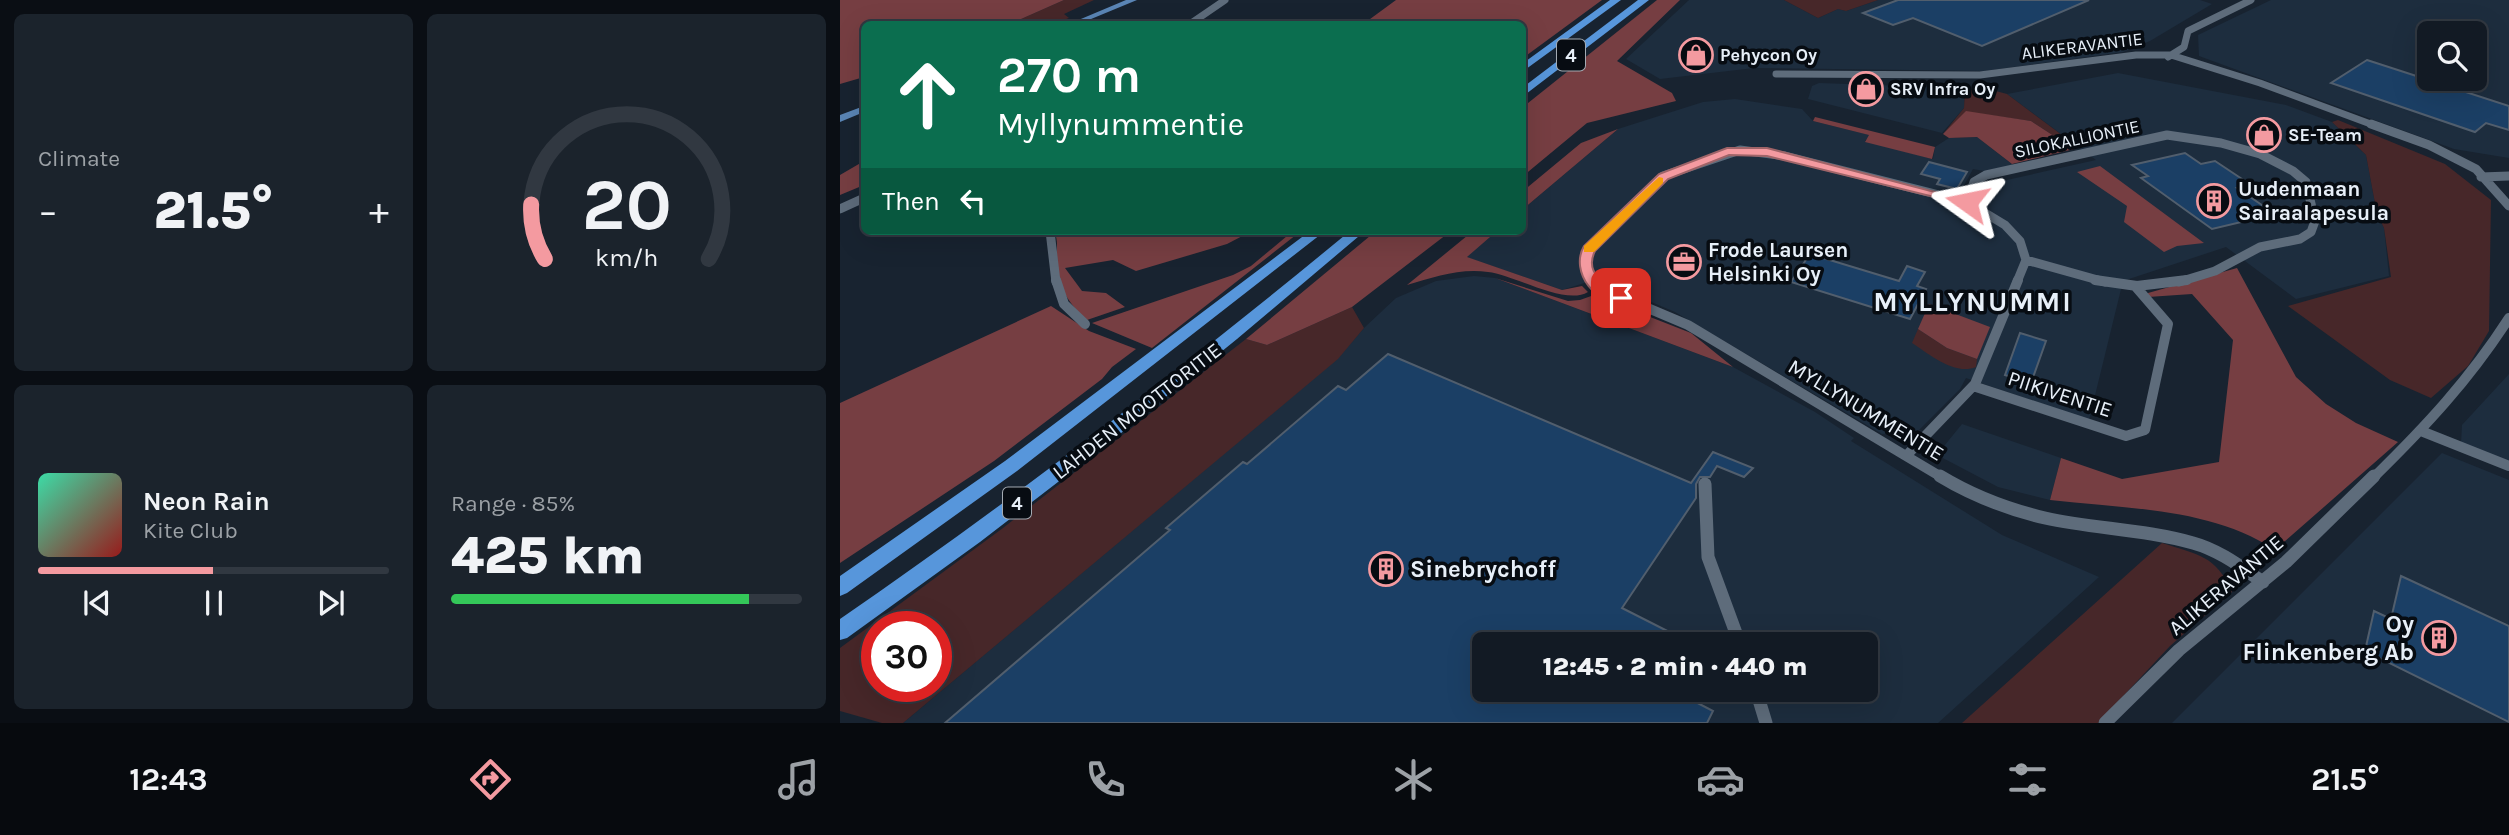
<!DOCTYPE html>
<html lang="en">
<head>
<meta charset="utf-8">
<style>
	body { margin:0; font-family:Karla,sans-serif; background:#1b232c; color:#f1f3f6; height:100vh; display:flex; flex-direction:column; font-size:26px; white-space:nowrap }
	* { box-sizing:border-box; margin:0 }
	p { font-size:23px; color:#9ca1a6 }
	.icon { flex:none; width:38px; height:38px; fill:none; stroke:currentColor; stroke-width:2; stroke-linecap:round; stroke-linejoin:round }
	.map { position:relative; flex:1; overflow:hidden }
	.panel { display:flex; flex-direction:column; gap:14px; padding:14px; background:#0a0e14; width:840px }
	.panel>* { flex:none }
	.top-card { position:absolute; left:21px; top:21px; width:665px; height:214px; border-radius:10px; box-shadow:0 7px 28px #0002,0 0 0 2px #313841; background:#0b6e4f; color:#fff; overflow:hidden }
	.tools { position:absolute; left:1577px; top:21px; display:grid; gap:14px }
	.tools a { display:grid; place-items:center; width:70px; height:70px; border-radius:10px; background:#121a24; box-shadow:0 7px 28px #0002,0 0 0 2px #313841; font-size:35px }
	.speed { position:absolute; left:21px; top:611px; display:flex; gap:14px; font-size:35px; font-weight:700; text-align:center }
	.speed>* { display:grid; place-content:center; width:91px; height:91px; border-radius:50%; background:#121a24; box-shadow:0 7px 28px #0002,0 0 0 2px #313841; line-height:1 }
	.speed .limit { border:10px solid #d22; background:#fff; color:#111 }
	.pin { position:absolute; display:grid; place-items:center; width:60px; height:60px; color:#fff; margin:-30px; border-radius:14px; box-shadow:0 4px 10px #0006 }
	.me { position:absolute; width:77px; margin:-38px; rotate:282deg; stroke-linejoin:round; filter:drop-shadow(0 0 5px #0008) }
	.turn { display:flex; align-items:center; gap:24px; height:147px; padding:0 21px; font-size:32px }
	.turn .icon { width:91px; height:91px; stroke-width:2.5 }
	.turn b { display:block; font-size:49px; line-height:60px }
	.then { display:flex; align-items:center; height:66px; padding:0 21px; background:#0003; gap:14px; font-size:26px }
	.big { font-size:52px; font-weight:800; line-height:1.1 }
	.panel .widget { flex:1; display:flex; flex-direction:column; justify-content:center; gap:10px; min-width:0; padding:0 24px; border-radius:10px; background:#1b232c }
	.panel .dial { align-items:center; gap:0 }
	.dial svg { height:182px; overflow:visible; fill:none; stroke:#313841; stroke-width:7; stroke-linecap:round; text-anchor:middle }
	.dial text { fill:#f1f3f6; stroke:none }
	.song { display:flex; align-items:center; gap:21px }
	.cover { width:84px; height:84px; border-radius:10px; background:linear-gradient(135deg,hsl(160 70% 55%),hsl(0 70% 35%)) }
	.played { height:7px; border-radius:4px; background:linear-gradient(90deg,#f49aa0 50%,#313841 50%) }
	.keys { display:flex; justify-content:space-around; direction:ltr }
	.heat { display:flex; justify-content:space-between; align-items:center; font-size:38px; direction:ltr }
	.charge { height:10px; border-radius:5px; background:linear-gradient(90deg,#34c759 85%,#313841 0) }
	.panel .tiles { flex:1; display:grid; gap:14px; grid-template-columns:repeat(2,1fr) }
	.trip { position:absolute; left:632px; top:632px; width:406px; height:70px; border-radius:10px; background:#121a24; box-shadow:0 7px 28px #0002,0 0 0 2px #313841; font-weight:800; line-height:70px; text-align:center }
	.tab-bar { display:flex; height:112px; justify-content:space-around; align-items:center; background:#070a0e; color:#9ca1a6 }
	.tab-bar .icon { width:49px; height:49px }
	.tab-bar .current { color:#f49aa0 }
	.tab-bar b { font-size:32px; color:#f1f3f6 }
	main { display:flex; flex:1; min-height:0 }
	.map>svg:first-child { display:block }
	.built { fill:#1d2d3e; fill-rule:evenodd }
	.green { fill:#472729; fill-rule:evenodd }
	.forest { fill:#763e42 }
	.building { fill:#1b3f65; stroke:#515e6d; stroke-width:2 }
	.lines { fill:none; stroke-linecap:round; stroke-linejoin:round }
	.minor-far3 { stroke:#5e6c7b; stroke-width:7 }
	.minor-far2 { stroke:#5e6c7b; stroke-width:9 }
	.minor-far1 { stroke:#5e6c7b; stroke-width:10 }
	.minor { stroke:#5e6c7b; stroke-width:13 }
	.major { fill:#5a85b5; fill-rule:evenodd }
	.highway { fill:#5796db; fill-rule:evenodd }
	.route { fill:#f49aa0; stroke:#9f6468; stroke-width:2 }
	.slow { fill:#f59e0b }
	.labels { text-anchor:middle; stroke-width:7; stroke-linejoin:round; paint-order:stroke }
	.far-street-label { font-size:18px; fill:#e7eff8; stroke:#070c12 }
	.far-poi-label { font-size:18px; font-weight:bold; fill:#e7eff8; stroke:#070c12; text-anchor:start }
	.shield { fill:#070c12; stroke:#a4abb3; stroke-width:2 }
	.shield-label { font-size:19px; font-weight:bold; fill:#e7eff8 }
	.poi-label { font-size:21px; font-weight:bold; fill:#e7eff8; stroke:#070c12; text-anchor:start }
	.street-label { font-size:21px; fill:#e7eff8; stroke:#070c12 }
	.near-poi-label { font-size:24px; font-weight:bold; fill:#e7eff8; stroke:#070c12; text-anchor:start }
	.district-label { font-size:28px; font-weight:bold; letter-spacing:2px; fill:#e7eff8; stroke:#070c12 }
</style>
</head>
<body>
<main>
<section class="panel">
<div class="tiles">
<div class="widget"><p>Climate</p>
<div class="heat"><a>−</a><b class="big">21.5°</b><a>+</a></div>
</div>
<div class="widget dial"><svg viewBox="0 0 100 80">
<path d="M14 69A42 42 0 1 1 86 69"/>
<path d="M14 69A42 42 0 0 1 8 45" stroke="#f49aa0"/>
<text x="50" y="56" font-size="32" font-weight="700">20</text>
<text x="50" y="72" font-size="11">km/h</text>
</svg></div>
<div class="widget">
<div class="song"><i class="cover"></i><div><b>Neon Rain</b><p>Kite Club</p></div></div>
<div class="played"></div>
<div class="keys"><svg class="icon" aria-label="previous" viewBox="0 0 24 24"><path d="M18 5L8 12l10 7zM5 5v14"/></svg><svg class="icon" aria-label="pause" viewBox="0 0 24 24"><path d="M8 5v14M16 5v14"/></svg><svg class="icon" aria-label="next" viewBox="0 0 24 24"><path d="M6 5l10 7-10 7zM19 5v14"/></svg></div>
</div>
<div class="widget"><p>Range · 85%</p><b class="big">425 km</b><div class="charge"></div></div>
</div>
</section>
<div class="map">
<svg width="1669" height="723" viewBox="0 0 1669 723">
	<rect width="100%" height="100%" fill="#182330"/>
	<path class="built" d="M849,0H944L978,18L998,9L1006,11L1038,0H1360L1372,4L1310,41L1283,52L1144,71L914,68L820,79L786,59Z
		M1431,0H1669V158L1614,149L1359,56L1358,35ZM1589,33H1634V79H1589Z
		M1278,73L1446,105L1492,122L1526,155L1537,214L1544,228L1549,276L1456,299L1386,247L1283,281L1249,420L1126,378L1120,389L1070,439L1055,433L1042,434L835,312L757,279L722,290L626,257L657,231H682L683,209L778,129L863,102L895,99L962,109L973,121L1030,135L1025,141L1093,159L1095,147L1109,138L1137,137L1173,165L1144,171L1133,169L1122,189L1149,192L1158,182L1256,160L1167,94Z
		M979,83L1120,88L1125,90L1124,108L1102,133L968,99L972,86Z
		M634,276L655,278L893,367L975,412L1014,438L1011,441L1162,535L1259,577L1098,723H63L497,359L524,328L556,298L596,281ZM644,644H1026V690H644Z
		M1669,374V463L1621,444L1622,425Z
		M1122,424L1221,458L1210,500L1158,487L1099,456L1100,451Z
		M1602,453L1669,480V723H1332Z"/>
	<path class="green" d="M224,0H254L224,14L229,18L212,24H170Z
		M944,0H1038L1006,11L998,9L978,18Z
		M1125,90H1152L1167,94L1230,141L1234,149L1191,121L1127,112L1103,134L1124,108Z
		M1498,120L1605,164L1651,200L1649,331L1628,366L1591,398L1550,380L1448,306L1551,277L1544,228L1537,214L1526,155L1492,122Z
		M512,307L524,328L498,359L63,723H42L0,711V648L163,528L406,339L427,345ZM37,626H96V686H37Z
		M1078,329L1107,348L1137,359L1136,367C1115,376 1089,354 1072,343Z
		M1322,543C1358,555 1376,555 1392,592L1330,646L1258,723H1122Z"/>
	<path class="forest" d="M0,0H224L170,24H24V77L0,84Z
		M556,0H762L683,58L682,24H514L526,22Z
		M817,0H840L777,61L832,93L836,101L747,123L683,176V107Z
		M1126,111L1191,121L1234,149L1172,164L1137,137L1109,138L1103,134Z
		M975,117L1095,147L1092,159L1025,142L1029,135L973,121Z
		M778,129L683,209V191L741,143Z
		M24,161V185L0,195V175Z
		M1260,166L1364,243L1337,246L1324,252L1284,222L1287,206L1237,172Z
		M214,231H461L312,348L252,323L393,275L411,266L447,236L410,232L387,244L296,271L273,260L225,268L242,291L266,293L285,307L247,320C233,309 218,287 216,269C215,256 220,243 214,231Z
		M536,231H611L512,307L427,345L406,339Z
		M633,231H657L627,257L722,290L742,286L748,292C725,306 675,275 648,272C620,268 594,277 567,285Z
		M1397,268L1456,377L1486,404L1516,423L1558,442L1435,550C1370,507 1285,509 1210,500L1221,458L1282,479L1379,462L1393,340L1352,294L1308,297V293Z
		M655,278L728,301L740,300L754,295L851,333L893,367Z
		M1089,304L1150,327L1137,359L1107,348L1078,329Z
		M211,306L249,331L296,349L272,367L262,379L154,461L0,563V403Z"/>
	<path class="building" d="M1058,0H1249L1142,46L1073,18L1053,25L1023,13Z
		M1527,60L1669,106V130L1646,123L1635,132L1491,83Z
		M1345,153L1361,164L1375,161L1411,185L1397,188L1435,214L1372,229L1301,178L1308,176L1292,165Z
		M1089,162L1127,172L1117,189L1097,184L1100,179L1081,174Z
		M970,254L1059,281L1067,266L1085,272L1077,286L1086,289L1070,319L951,282Z
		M1180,333L1206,341L1191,383L1165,375Z
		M548,354L851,483L873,452L913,468L904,477L877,466L870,477H860L856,484V498L782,608L853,644H644V690H850L846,697L873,711L867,723H105L330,530L326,528L403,462L407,464L498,386L506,390Z
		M1561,576L1669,626V722L1525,651L1534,611L1551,619Z"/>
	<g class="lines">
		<path class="minor-far3" d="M350,24L385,0
			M1328,57L1344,47L1348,31L1411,0
			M936,74L1140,75L1296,55H1331L1420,83L1536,126"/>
		<path class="minor-far2" d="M1531,124L1589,145L1636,169L1669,206
			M1641,177L1669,176
			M1127,202L1134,182L1146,175L1327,135L1381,143L1420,154L1453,171L1466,182L1475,221L1471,232L1460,239L1420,247L1375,271L1339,282
			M0,209L24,198
			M210,231L216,282
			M1186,260L1265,282
			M753,282C744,270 745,263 749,249L823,176L900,150L945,156L1127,202L1165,225L1180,241L1186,260L1177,282"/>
		<path class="minor-far1" d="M216,280L224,304L245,324
			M752,280L765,290L848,325L1066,456
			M1255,280L1297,286L1347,280
			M1133,386L1286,436L1305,430L1328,324L1296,287
			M1581,431L1669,466
			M1066,456L1103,478
			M1066,456L1135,384L1178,280
			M1533,478C1586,426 1629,380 1669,318"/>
		<path class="minor" d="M1100,476C1133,496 1167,509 1205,518C1254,529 1304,529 1353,543C1379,550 1401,567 1423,582
			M865,484L868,557L900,644
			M916,690L926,723
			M1265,723L1339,650L1446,562L1534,476"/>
		<path class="major" d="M286,0H297L239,24H229Z
			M24,106V112L0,122V115Z"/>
		<path class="highway" d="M770,0H781L682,72V64Z
			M798,0H809L682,97V88Z
			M470,231H485L177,471L7,593L0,596V576L165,461Z
			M510,231H525L397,339L270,442L140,542L7,638L0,640V619C176,498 345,367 510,231Z"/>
	</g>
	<path class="route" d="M887,148H927L1133,202L1127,205L927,156L889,155L828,179L755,251C743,275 768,286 786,295V301C757,308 729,272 744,246L819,174Z"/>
	<path class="slow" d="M819,177L823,178V183L754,252H744V246Z"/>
	<defs>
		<g id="shop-ring" transform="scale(1.75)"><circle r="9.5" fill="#070c12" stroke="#f49aa0" stroke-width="1.5"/><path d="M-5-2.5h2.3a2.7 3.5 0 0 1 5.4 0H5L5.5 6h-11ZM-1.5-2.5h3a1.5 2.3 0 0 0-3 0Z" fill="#f49aa0"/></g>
		<g id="building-ring" transform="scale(1.75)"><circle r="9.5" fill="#070c12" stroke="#f49aa0" stroke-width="1.5"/><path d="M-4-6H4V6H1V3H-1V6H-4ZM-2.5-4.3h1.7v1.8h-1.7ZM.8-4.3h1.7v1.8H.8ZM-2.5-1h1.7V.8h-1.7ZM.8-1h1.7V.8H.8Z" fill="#f49aa0"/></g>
		<g id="office-ring" transform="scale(1.75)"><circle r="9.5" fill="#070c12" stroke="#f49aa0" stroke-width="1.5"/><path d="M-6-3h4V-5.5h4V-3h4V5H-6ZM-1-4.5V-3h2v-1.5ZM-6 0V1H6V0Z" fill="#f49aa0"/></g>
	</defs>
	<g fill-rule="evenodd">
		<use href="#shop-ring" x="856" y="55"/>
		<use href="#shop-ring" x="1026" y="89"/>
		<use href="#shop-ring" x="1424" y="135"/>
		<use href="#building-ring" x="1374" y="201"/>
		<use href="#office-ring" x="844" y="262"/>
		<use href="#building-ring" x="546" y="569"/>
		<use href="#building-ring" x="1599" y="638"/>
	</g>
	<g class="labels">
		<g class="far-street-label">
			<text transform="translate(1242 46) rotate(-7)" y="6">ALIKERAVANTIE</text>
			<text transform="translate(1237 139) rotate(-12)" y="6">SILOKALLIONTIE</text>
		</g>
		<g class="far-poi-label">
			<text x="880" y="61">Pehycon Oy</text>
			<text x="1050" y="95">SRV Infra Oy</text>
			<text x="1448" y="141">SE-Team</text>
		</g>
		<g class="shield">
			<rect x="717" y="39.5" width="28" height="31" rx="5"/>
			<rect x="163" y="487.5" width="28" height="31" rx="5"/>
		</g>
		<g class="shield-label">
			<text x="731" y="62">4</text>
			<text x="177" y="510">4</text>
		</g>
		<g class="poi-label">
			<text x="1398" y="196">Uudenmaan<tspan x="1398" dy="24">Sairaalapesula</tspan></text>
			<text x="868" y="257">Frode Laursen<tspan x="868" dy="24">Helsinki Oy</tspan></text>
		</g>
		<g class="street-label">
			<text transform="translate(1220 394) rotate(18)" y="7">PIIKIVENTIE</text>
			<text transform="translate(1026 410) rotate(31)" y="7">MYLLYNUMMENTIE</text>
			<text transform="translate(297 411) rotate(-38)" y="7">LAHDEN MOOTTORITIE</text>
			<text transform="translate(1386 585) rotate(-40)" y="7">ALIKERAVANTIE</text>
		</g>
		<g class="near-poi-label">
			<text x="570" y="577">Sinebrychoff</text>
			<text x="1574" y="632" text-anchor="end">Oy<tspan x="1574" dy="28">Flinkenberg Ab</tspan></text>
		</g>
		<g class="district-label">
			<text x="1133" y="311">MYLLYNUMMI</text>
		</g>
	</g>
</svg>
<div class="tools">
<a><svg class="icon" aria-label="search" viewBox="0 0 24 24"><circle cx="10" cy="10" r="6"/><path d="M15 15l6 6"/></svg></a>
</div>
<div class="speed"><div class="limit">30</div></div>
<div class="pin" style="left:781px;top:298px;background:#d93025"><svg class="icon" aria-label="arrive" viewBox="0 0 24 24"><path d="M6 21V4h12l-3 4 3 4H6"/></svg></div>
<svg class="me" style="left:1127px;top:202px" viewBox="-20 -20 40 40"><path d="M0-17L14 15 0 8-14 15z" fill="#f49aa0" stroke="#fff" stroke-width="4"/></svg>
<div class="trip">12:45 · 2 min · 440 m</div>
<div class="top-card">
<div class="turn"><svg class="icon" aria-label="ahead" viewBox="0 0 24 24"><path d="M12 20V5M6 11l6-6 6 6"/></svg><div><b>270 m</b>Myllynummentie</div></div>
<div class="then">Then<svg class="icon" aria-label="left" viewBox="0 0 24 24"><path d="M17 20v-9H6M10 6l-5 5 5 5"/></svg></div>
</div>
</div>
</main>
<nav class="tab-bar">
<b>12:43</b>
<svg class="icon current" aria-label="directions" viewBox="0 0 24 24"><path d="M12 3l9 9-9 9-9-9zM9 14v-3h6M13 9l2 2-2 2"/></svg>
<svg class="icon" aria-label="music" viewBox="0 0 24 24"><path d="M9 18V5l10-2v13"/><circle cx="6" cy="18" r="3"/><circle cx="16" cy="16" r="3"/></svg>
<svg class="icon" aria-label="phone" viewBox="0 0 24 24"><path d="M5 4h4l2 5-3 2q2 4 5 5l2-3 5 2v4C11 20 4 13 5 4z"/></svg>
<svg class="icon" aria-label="climate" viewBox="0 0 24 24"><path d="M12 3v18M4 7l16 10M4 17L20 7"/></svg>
<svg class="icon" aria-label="car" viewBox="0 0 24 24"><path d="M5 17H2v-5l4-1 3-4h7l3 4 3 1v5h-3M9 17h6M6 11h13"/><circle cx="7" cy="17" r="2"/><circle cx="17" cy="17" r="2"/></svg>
<svg class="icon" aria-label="filters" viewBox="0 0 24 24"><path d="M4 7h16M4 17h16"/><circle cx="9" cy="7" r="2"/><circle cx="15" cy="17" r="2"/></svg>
<b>21.5°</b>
</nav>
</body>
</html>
